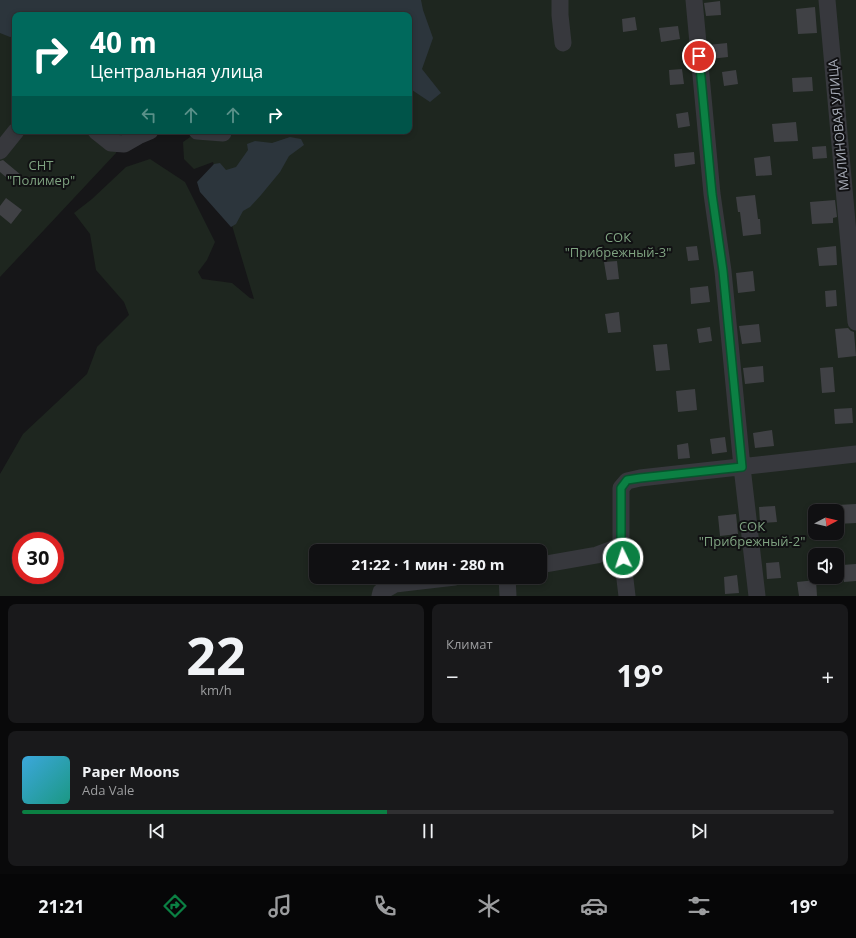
<!DOCTYPE html>
<html lang="ru">
<head>
<meta charset="utf-8">
<style>
	body { margin:0; font-family:"Open Sans",sans-serif; background:#19191b; color:#f1f3f6; height:100vh; display:flex; flex-direction:column; font-size:15px; white-space:nowrap }
	* { box-sizing:border-box; margin:0 }
	p { font-size:13px; color:#9c9d9f }
	.icon { flex:none; width:22px; height:22px; fill:none; stroke:currentColor; stroke-width:2; stroke-linecap:round; stroke-linejoin:round }
	.map { position:relative; height:596px; overflow:hidden }
	.details { display:flex; flex-direction:column; gap:8px; padding:8px; background:#09090a; flex:1 }
	.details>* { flex:none }
	.guide { position:absolute; left:12px; top:12px; width:400px; height:122px; border-radius:8px; box-shadow:0 2px 6px #0003,0 0 0 1px #303032; background:#00695c; color:#fff; overflow:hidden }
	.needle { width:26px; rotate:83deg }
	.tools { position:absolute; left:808px; top:504px; display:grid; gap:8px }
	.tools a { display:grid; place-items:center; width:36px; height:36px; border-radius:8px; background:#101012; box-shadow:0 2px 6px #0003,0 0 0 1px #303032; font-size:20px }
	.speed { position:absolute; left:12px; top:532px; display:flex; gap:8px; font-size:20px; font-weight:700; text-align:center }
	.speed>* { display:grid; place-content:center; width:52px; height:52px; border-radius:50%; background:#101012; box-shadow:0 2px 6px #0003,0 0 0 1px #303032; line-height:1 }
	.speed .limit { border:6px solid #d22; background:#fff; color:#111 }
	.pin { position:absolute; display:grid; place-items:center; width:34px; height:34px; color:#fff; margin:-17px; border:2px solid #fff; border-radius:50%; box-shadow:0 1px 4px #0007 }
	.me { position:absolute; width:44px; margin:-22px; rotate:356deg; stroke-linejoin:round; filter:drop-shadow(0 0 3px #0008) }
	.turn { display:flex; align-items:center; gap:14px; height:84px; padding:0 12px; font-size:18px }
	.turn .icon { width:52px; height:52px; stroke-width:2.5 }
	.turn b { display:block; font-size:28px; line-height:34px }
	.lanes { display:flex; align-items:center; height:38px; padding:0 12px; background:#0003; justify-content:center; gap:20px; direction:ltr }
	.lanes .off { opacity:.35 }
	.big { font-size:30px; font-weight:700; line-height:1.1 }
	.details .widget { flex:1; display:flex; flex-direction:column; justify-content:center; gap:6px; min-width:0; padding:0 14px; border-radius:8px; background:#19191b }
	.details .dial { align-items:center; gap:0 }
	.dial b { font-size:52px; line-height:1 }
	.song { display:flex; align-items:center; gap:12px }
	.cover { width:48px; height:48px; border-radius:6px; background:linear-gradient(135deg,hsl(200 70% 55%),hsl(170 70% 35%)) }
	.played { height:4px; border-radius:2px; background:linear-gradient(90deg,#0b8043 45%,#303032 45%) }
	.keys { display:flex; justify-content:space-around; direction:ltr }
	.heat { display:flex; justify-content:space-between; align-items:center; font-size:22px; direction:ltr }
	.details .tiles { flex:1; display:grid; gap:8px; grid-template-columns:1fr 1fr }
	.widget:last-child { grid-column:span 2 }
	.trip { position:absolute; left:309px; top:544px; width:238px; height:40px; border-radius:8px; background:#101012; box-shadow:0 2px 6px #0003,0 0 0 1px #303032; font-weight:700; line-height:40px; text-align:center }
	.tabs { display:flex; height:64px; justify-content:space-around; align-items:center; background:#060607; color:#9c9d9f }
	.tabs .icon { width:28px; height:28px }
	.tabs .active { color:#0b8043 }
	.tabs b { font-size:18px; color:#f1f3f6 }
	.map>svg:first-child { display:block }
	.green { fill:#1e261f; fill-rule:evenodd }
	.water { fill:#2c353c }
	.building { fill:#404145 }
	.lines { fill:none; stroke-linecap:round; stroke-linejoin:round }
	.minor { stroke:#37383d; stroke-width:17 }
	.route-casing { stroke:#07532c; stroke-width:10 }
	.route { stroke:#0b8043; stroke-width:7 }
	.labels { text-anchor:middle; stroke-width:4; stroke-linejoin:round; paint-order:stroke }
	.street-label { font-size:13px; fill:#a8adb8; stroke:#111113 }
	.park-label { font-size:13px; fill:#7fa381; stroke:#111113 }
</style>
</head>
<body>
<div class="map">
<svg width="856" height="596" viewBox="0 0 856 596">
	<rect width="100%" height="100%" fill="#161618"/>
	<path class="green" d="M0,0H856V596H0V474L23,434L87,374L97,347L129,315L124,302L96,270L90,234L74,213L92,199L126,167L150,159L185,182L215,242L207,260L198,272L202,279L232,283L250,298L254,299L213,162L194,169L184,159L183,142L196,133L204,131H409V15H15V131H125L118,140L116,153L0,277ZM815,511H837V533H815ZM21,541H55V575H21ZM316,551H540V577H316ZM815,555H837V577H815Z"/>
	<path class="water" d="M0,0H421L423,10L433,38L422,69L441,93L430,102L409,88V15H15V36L10,37L0,33Z
		M290,137L301,139L304,145L289,156L280,172L261,195L250,207L243,211L236,224L231,227L200,192L197,182L214,164L220,163L226,170L236,167L248,150L247,144L255,141L272,143Z"/>
	<path class="building" d="M720,1L721,15L706,16L704,3Z
		M815,7L817,33L798,34L796,9Z
		M635,17L637,30L623,32L622,19Z
		M678,26L680,39L661,42L659,28Z
		M727,43L728,57L710,59L708,45Z
		M682,69L684,84L670,85L669,70Z
		M736,70L738,84L724,86L722,72Z
		M812,77L813,91L793,92L792,78Z
		M688,112L690,126L678,128L676,114Z
		M796,122L798,141L774,142L772,124Z
		M826,146L827,158L813,159L812,147Z
		M694,152L695,164L675,167L674,154Z
		M770,156L772,175L756,176L754,158Z
		M3,160L21,175L14,184L0,172V161Z
		M755,195L758,219H760L761,234L743,236L740,212H738L736,197Z
		M6,198L22,210L11,224L0,215V206Z
		M835,200L837,217L833,218V223L812,224L810,202Z
		M697,246L699,260L688,261L686,247Z
		M836,246L837,265L819,266L817,248Z
		M617,261L619,279L607,280L604,262Z
		M753,271L755,291L738,293L736,273Z
		M708,286L710,302L691,304L690,288Z
		M836,290L837,306L826,307L825,291Z
		M619,312L621,332L608,333L605,314Z
		M759,324L761,342L742,344L739,326Z
		M710,327L712,341L699,343L697,329Z
		M848,328L851,331L854,332L856,356L838,358L835,329Z
		M667,344L670,370L656,371L653,345Z
		M763,366L764,382L745,384L743,368Z
		M833,367L835,392L822,393L820,368Z
		M695,389L697,410L678,412L676,391Z
		M852,408L853,423L835,424L834,409Z
		M772,430L774,446L755,448L753,433Z
		M725,437L727,452L712,454L710,439Z
		M688,443L690,458L678,459L677,445Z
		M856,504V523L837,524V505Z
		M775,506L777,522L760,523L759,507Z
		M736,514L738,534L720,536L718,516Z
		M779,562L781,578L767,579L766,563Z
		M856,564V581L844,582L842,565Z
		M737,575L739,593L725,594L724,577Z
		M816,580L817,596H799L797,582Z"/>
	<g class="lines">
		<path class="minor" d="M560,0V15L563,43
			M694,0L712,194L723,271L742,467L757,596
			M827,0L856,322
			M96,131L111,143L124,144L138,136L150,131
			M197,131L223,133
			M0,151L16,131
			M540,565L597,555L621,546
			M507,577L508,596
			M380,596L381,592L395,584L455,577
			M627,596L621,546V488L627,481L640,478L856,454"/>
	</g>
	<g class="lines">
		<g class="route-casing">
			<path id="route" d="M623,558L621,546V488L627,480L640,478L742,467L723,271L712,194L699,56"/>
		</g>
		<use href="#route" class="route"/>
	</g>
	<g class="labels">
		<g class="street-label">
			<text transform="translate(838 125) rotate(-95)" y="5">МАЛИНОВАЯ УЛИЦА</text>
		</g>
		<g class="park-label">
			<text x="41" y="170">СНТ<tspan x="41" dy="15">"Полимер"</tspan></text>
			<text x="618" y="242">СОК<tspan x="618" dy="15">"Прибрежный-3"</tspan></text>
			<text x="752" y="531">СОК<tspan x="752" dy="15">"Прибрежный-2"</tspan></text>
		</g>
	</g>
</svg>
<div class="tools">
<a><svg class="needle" viewBox="-14 -14 28 28"><path d="M0-13l5 13h-10z" fill="#e53935"/><path d="M0 13l5-13h-10z" fill="#9c9d9f"/></svg></a>
<a><svg class="icon" aria-label="sound" viewBox="0 0 24 24"><path d="M4 9h4l5-4v14l-5-4H4zM17 9q2 3 0 6"/></svg></a>
</div>
<div class="speed"><div class="limit">30</div></div>
<div class="pin" style="left:699px;top:56px;background:#d93025"><svg class="icon" aria-label="arrive" viewBox="0 0 24 24"><path d="M6 21V4h12l-3 4 3 4H6"/></svg></div>
<svg class="me" style="left:623px;top:558px" viewBox="-20 -20 40 40"><circle r="17" fill="#0b8043" stroke="#fff" stroke-width="3"/><path d="M0-11L8 9 0 5-8 9z" fill="#fff"/></svg>
<div class="trip">21:22 · 1 мин · 280 m</div>
<div class="guide">
<div class="turn"><svg class="icon" aria-label="right" viewBox="0 0 24 24"><path d="M7 20v-9h11M14 6l5 5-5 5"/></svg><div><b>40 m</b>Центральная улица</div></div>
<div class="lanes"><svg class="icon off" aria-label="left" viewBox="0 0 24 24"><path d="M17 20v-9H6M10 6l-5 5 5 5"/></svg><svg class="icon off" aria-label="ahead" viewBox="0 0 24 24"><path d="M12 20V5M6 11l6-6 6 6"/></svg><svg class="icon off" aria-label="ahead" viewBox="0 0 24 24"><path d="M12 20V5M6 11l6-6 6 6"/></svg><svg class="icon" aria-label="right" viewBox="0 0 24 24"><path d="M7 20v-9h11M14 6l5 5-5 5"/></svg></div>
</div>
</div>
<section class="details">
<div class="tiles">
<div class="widget dial"><b>22</b><p>km/h</p></div>
<div class="widget"><p>Климат</p>
<div class="heat"><a>−</a><b class="big">19°</b><a>+</a></div>
</div>
<div class="widget">
<div class="song"><i class="cover"></i><div><b>Paper Moons</b><p>Ada Vale</p></div></div>
<div class="played"></div>
<div class="keys"><svg class="icon" aria-label="previous" viewBox="0 0 24 24"><path d="M18 5L8 12l10 7zM5 5v14"/></svg><svg class="icon" aria-label="pause" viewBox="0 0 24 24"><path d="M8 5v14M16 5v14"/></svg><svg class="icon" aria-label="next" viewBox="0 0 24 24"><path d="M6 5l10 7-10 7zM19 5v14"/></svg></div>
</div>
</div>
</section>
<nav class="tabs">
<b>21:21</b>
<svg class="icon active" aria-label="directions" viewBox="0 0 24 24"><path d="M12 3l9 9-9 9-9-9zM9 14v-3h6M13 9l2 2-2 2"/></svg>
<svg class="icon" aria-label="music" viewBox="0 0 24 24"><path d="M9 18V5l10-2v13"/><circle cx="6" cy="18" r="3"/><circle cx="16" cy="16" r="3"/></svg>
<svg class="icon" aria-label="phone" viewBox="0 0 24 24"><path d="M5 4h4l2 5-3 2q2 4 5 5l2-3 5 2v4C11 20 4 13 5 4z"/></svg>
<svg class="icon" aria-label="climate" viewBox="0 0 24 24"><path d="M12 3v18M4 7l16 10M4 17L20 7"/></svg>
<svg class="icon" aria-label="car" viewBox="0 0 24 24"><path d="M5 17H2v-5l4-1 3-4h7l3 4 3 1v5h-3M9 17h6M6 11h13"/><circle cx="7" cy="17" r="2"/><circle cx="17" cy="17" r="2"/></svg>
<svg class="icon" aria-label="filters" viewBox="0 0 24 24"><path d="M4 7h16M4 17h16"/><circle cx="9" cy="7" r="2"/><circle cx="15" cy="17" r="2"/></svg>
<b>19°</b>
</nav>
</body>
</html>
